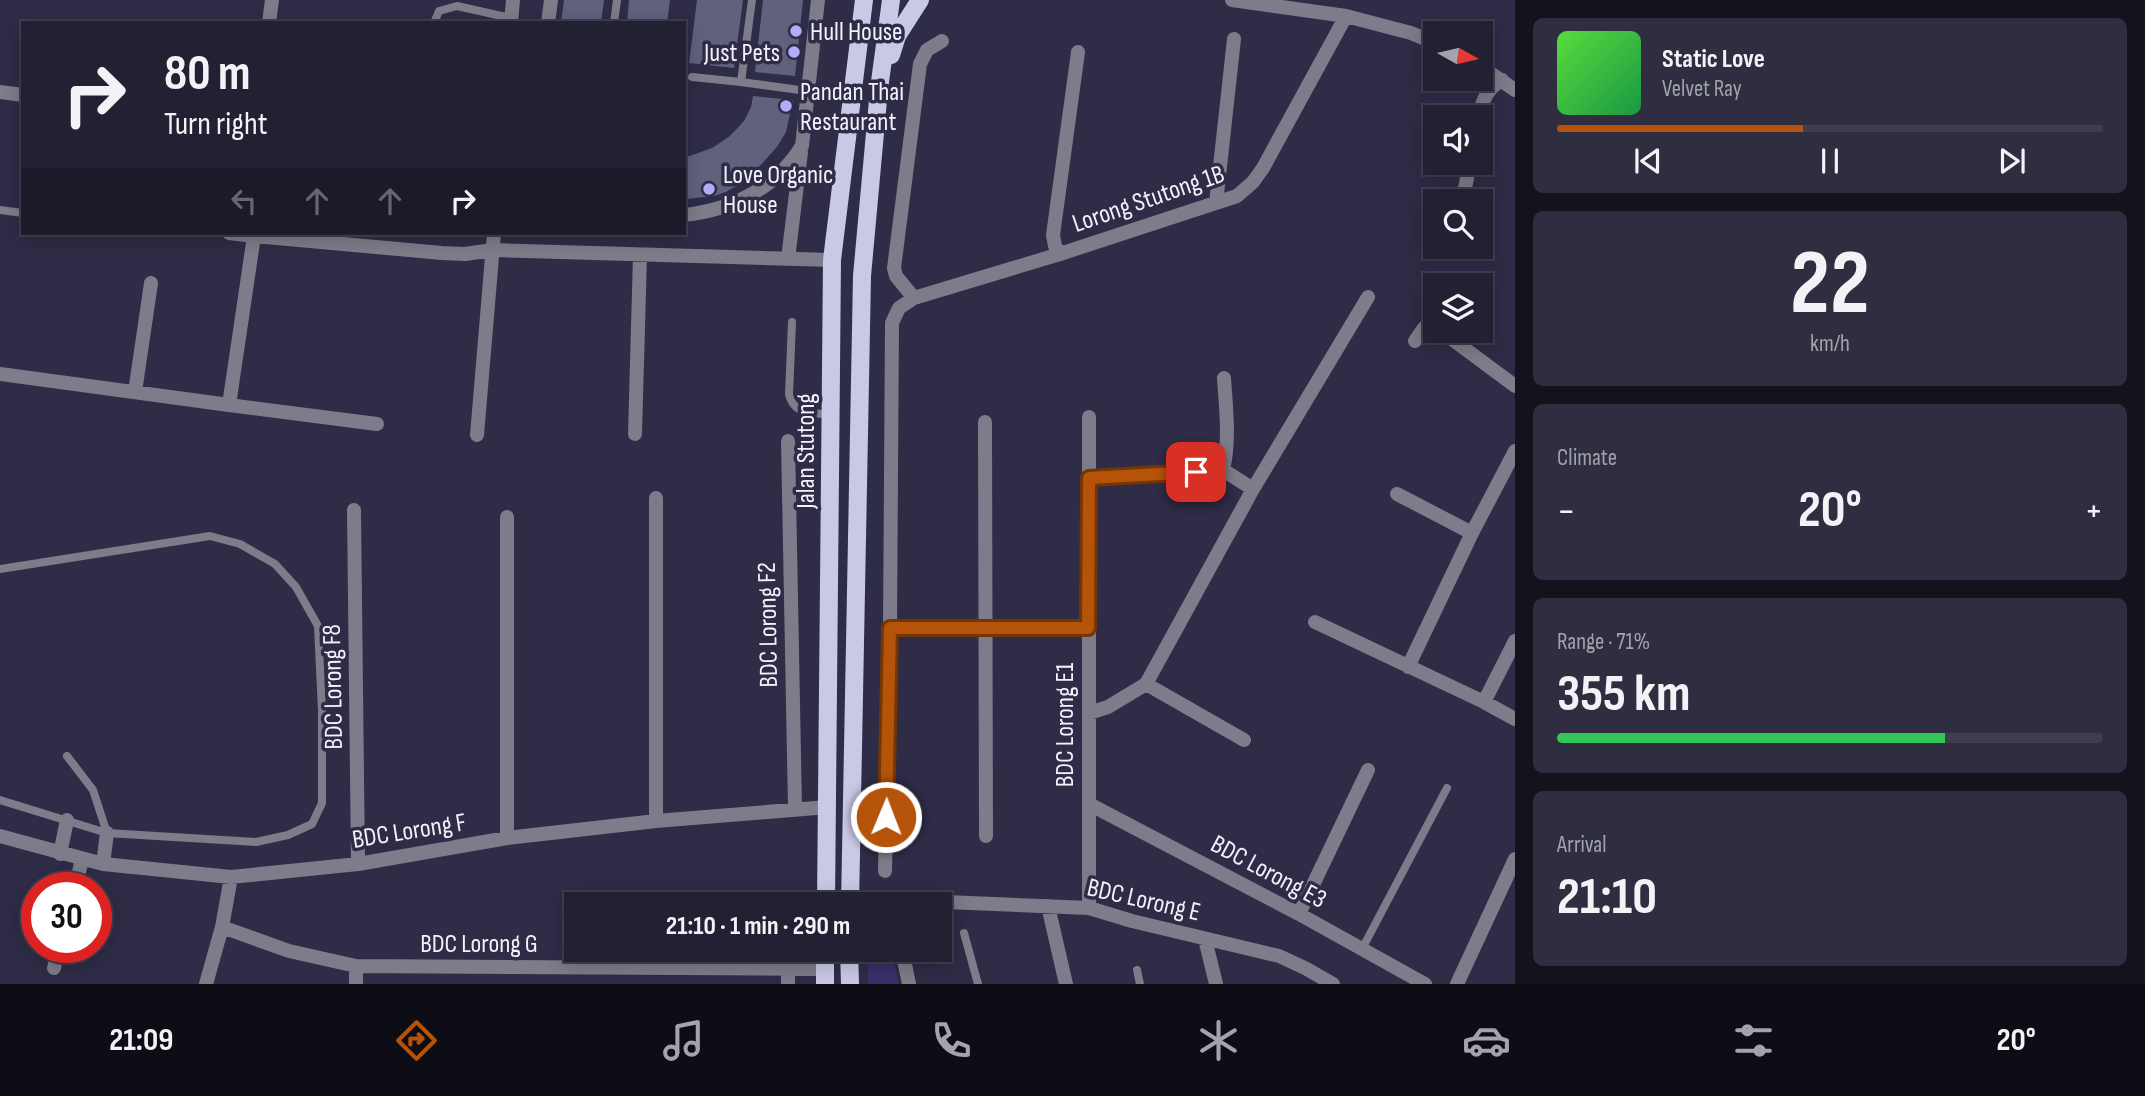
<!DOCTYPE html>
<html lang="en">
<head>
<meta charset="utf-8">
<style>
	body { margin:0; font-family:"Sofia Sans Condensed",sans-serif; background:#2e2e40; color:#f1f3f6; height:100vh; display:flex; flex-direction:column; font-size:26px; white-space:nowrap }
	* { box-sizing:border-box; margin:0 }
	p { font-size:23px; color:#a2a3ac }
	.icon { flex:none; width:38px; height:38px; fill:none; stroke:currentColor; stroke-width:2; stroke-linecap:round; stroke-linejoin:round }
	.map { position:relative; flex:1; overflow:hidden }
	.drawer { display:flex; flex-direction:column; gap:18px; padding:18px; background:#13121d; width:630px }
	.drawer>* { flex:none }
	.hud { position:absolute; left:21px; top:21px; width:665px; height:214px; border-radius:0px; box-shadow:0 4px 18px #0003,0 0 0 2px #3f3e4f; background:#222134; color:#f1f3f6; overflow:hidden }
	.needle { width:46px; rotate:98deg }
	.controls { position:absolute; left:1423px; top:21px; display:grid; gap:14px }
	.controls a { display:grid; place-items:center; width:70px; height:70px; border-radius:0px; background:#222134; box-shadow:0 4px 18px #0003,0 0 0 2px #3f3e4f; font-size:35px }
	.speed { position:absolute; left:21px; top:872px; display:flex; gap:14px; font-size:35px; font-weight:700; text-align:center }
	.speed>* { display:grid; place-content:center; width:91px; height:91px; border-radius:50%; background:#222134; box-shadow:0 4px 18px #0003,0 0 0 2px #3f3e4f; line-height:1 }
	.speed .limit { border:10px solid #d22; background:#fff; color:#111 }
	.pin { position:absolute; display:grid; place-items:center; width:60px; height:60px; color:#fff; margin:-30px; border-radius:14px; box-shadow:0 4px 10px #0006 }
	.me { position:absolute; width:77px; margin:-38px; rotate:1deg; stroke-linejoin:round; filter:drop-shadow(0 0 5px #0008) }
	.turn { display:flex; align-items:center; gap:24px; height:147px; padding:0 28px; font-size:32px }
	.turn .icon { width:91px; height:91px; stroke-width:2.5 }
	.turn b { display:block; font-size:49px; line-height:60px }
	.lanes { display:flex; align-items:center; height:66px; padding:0 28px; background:#0003; justify-content:center; gap:35px; direction:ltr }
	.lanes .off { opacity:.35 }
	.big { font-size:52px; font-weight:700; line-height:1.1 }
	.drawer .widget { flex:1; display:flex; flex-direction:column; justify-content:center; gap:10px; min-width:0; padding:0 24px; border-radius:10px; background:#2e2e40 }
	.drawer .dial { align-items:center; gap:0 }
	.dial b { font-size:91px; line-height:1 }
	.song { display:flex; align-items:center; gap:21px }
	.cover { width:84px; height:84px; border-radius:10px; background:linear-gradient(135deg,hsl(110 70% 55%),hsl(140 70% 35%)) }
	.played { height:7px; border-radius:4px; background:linear-gradient(90deg,#b45309 45%,#3f3e4f 45%) }
	.keys { display:flex; justify-content:space-around; direction:ltr }
	.heat { display:flex; justify-content:space-between; align-items:center; font-size:38px; direction:ltr }
	.charge { height:10px; border-radius:5px; background:linear-gradient(90deg,#34c759 71%,#3f3e4f 0) }
	.trip { position:absolute; left:564px; top:892px; width:388px; height:70px; border-radius:0px; background:#222134; box-shadow:0 4px 18px #0003,0 0 0 2px #3f3e4f; font-weight:700; line-height:70px; text-align:center }
	.tabs { display:flex; height:112px; justify-content:space-around; align-items:center; background:#0e0d15; color:#a2a3ac }
	.tabs .icon { width:49px; height:49px }
	.tabs .on { color:#b45309 }
	.tabs b { font-size:32px; color:#f1f3f6 }
	main { display:flex; flex:1; min-height:0 }
	.map>svg:first-child { display:block }
	.green { fill:#383069 }
	.building { fill:#61607d }
	.lines { fill:none; stroke-linecap:round; stroke-linejoin:round }
	.service { stroke:#7c7c8a; stroke-width:8 }
	.minor { stroke:#7c7c8a; stroke-width:14 }
	.primary { stroke:#c9c8e5; stroke-width:18 }
	.route-casing { stroke:#753606; stroke-width:18 }
	.route { stroke:#b45309; stroke-width:12 }
	.poi-dot { fill:#b2adf9; stroke:#2e2c46; stroke-width:2.5 }
	.labels { text-anchor:middle; stroke-width:7; stroke-linejoin:round; paint-order:stroke }
	.poi-label { font-size:26px; fill:#f2f2fc; stroke:#2e2c46; text-anchor:start }
	.street-label { font-size:26px; fill:#f2f2fc; stroke:#2e2c46 }
</style>
</head>
<body>
<main>
<div class="map">
<svg width="1515" height="984" viewBox="0 0 1515 984">
	<rect width="100%" height="100%" fill="#2e2c46"/>
	<path class="green" d="M868,950H891L899,984H868Z"/>
	<path class="building" d="M564,0H604L601,23H561Z
		M629,0H670L667,23H627Z
		M697,0H743L734,68L689,63Z
		M763,0H803L795,76L755,72Z
		M753,96L793,100L786,132L777,147L749,178L726,192L714,196L686,199L684,158L712,148L730,136L744,121L751,107Z"/>
	<g class="lines">
		<path class="service" d="M752,0L741,82L807,91
			M434,23L439,11L457,6L511,18
			M614,23L617,0
			M692,77L741,82
			M0,210L23,213
			M792,322L789,395C795,416 812,412 831,415
			M0,569L210,536L240,544L275,564L296,587L318,626L322,711V803L312,824L288,835L256,842L107,833L0,800
			M67,756L93,790L107,833
			M964,933L978,984
			M1362,949L1447,788
			M1137,970L1140,984"/>
		<path class="minor" d="M1232,0L1346,16L1411,33L1435,43
			M269,23L272,0
			M511,23L513,0
			M548,23L551,0
			M1480,66L1515,90
			M0,92L23,95
			M1479,117C1482,101 1487,88 1502,80
			M1470,163L1464,193L1465,197L1470,201
			M1216,203L1234,39
			M1480,206L1481,207
			M684,215C732,210 776,188 802,146L818,0
			M229,233L254,236
			M1060,254L1055,246L1053,235L1078,52
			M788,259L801,152
			M914,298L896,276L894,268L920,64L927,50L942,41
			M1441,331L1515,386
			M1415,341L1424,328H1435
			M0,374L229,405
			M135,392L151,283
			M1089,417V908
			M985,422L986,836
			M377,424L229,405L254,236L442,253L465,254L492,250L832,260
			M635,434L640,255
			M477,435L494,233
			M788,441L795,808
			M1223,470C1230,440 1226,408 1224,378
			M1089,478L1223,470L1253,489
			M1397,494L1472,533
			M354,510L358,864
			M507,517V838
			M1315,622L1484,702L1515,719
			M890,628H1088
			M1408,667L1472,533L1515,451
			M1146,684L1244,740
			M1484,702L1515,641
			M1089,713L1108,707L1146,684L1253,489L1368,297
			M1089,804L1299,914L1425,984
			M656,821V498
			M0,836L103,864L231,877L358,864L507,838L656,821L828,807
			M60,854L67,820
			M103,864L107,833
			M885,871L890,628L892,323L899,308L914,298L1060,254L1237,196L1253,182L1263,168L1346,16
			M75,887L82,860
			M850,898L1089,908L1132,921L1279,956L1305,968L1333,984
			M1048,906L1066,984
			M1299,914L1368,770
			M222,927L289,951L356,966L825,969
			M1205,939L1216,984
			M902,950L909,984
			M356,966V984
			M54,968L59,947
			M788,968V984
			M206,984L222,927L231,877
			M1457,984L1515,859"/>
		<path class="primary" d="M891,55L897,36L920,0
			M826,905L832,260L864,0
			M850,905L862,276L879,89L891,0
			M849,950L850,984
			M825,984V950"/>
	</g>
	<g class="lines">
		<g class="route-casing">
			<path id="route" d="M886,817L890,628H1088L1089,478L1196,472"/>
		</g>
		<use href="#route" class="route"/>
	</g>
	<g class="poi-dot">
		<circle cx="796" cy="31" r="7"/>
		<circle cx="794" cy="52" r="7"/>
		<circle cx="786" cy="106" r="7"/>
		<circle cx="709" cy="189" r="7"/>
	</g>
	<g class="labels">
		<g class="poi-label">
			<text x="810" y="40">Hull House</text>
			<text x="780" y="61" text-anchor="end">Just Pets</text>
			<text x="800" y="100">Pandan Thai<tspan x="800" dy="30">Restaurant</tspan></text>
			<text x="723" y="183">Love Organic<tspan x="723" dy="30">House</tspan></text>
		</g>
		<g class="street-label">
			<text transform="translate(1148 198) rotate(-19)" y="9">Lorong Stutong 1B</text>
			<text transform="translate(805 451) rotate(-90)" y="9">Jalan Stutong</text>
			<text transform="translate(767 625) rotate(-91)" y="9">BDC Lorong F2</text>
			<text transform="translate(332 687) rotate(-91)" y="9">BDC Lorong F8</text>
			<text transform="translate(1064 725) rotate(-90)" y="9">BDC Lorong E1</text>
			<text transform="translate(409 830) rotate(-9)" y="9">BDC Lorong F</text>
			<text transform="translate(1269 871) rotate(28)" y="9">BDC Lorong E3</text>
			<text transform="translate(1144 899) rotate(13)" y="9">BDC Lorong E</text>
			<text x="479" y="952">BDC Lorong G</text>
		</g>
	</g>
</svg>
<div class="controls">
<a><svg class="needle" viewBox="-14 -14 28 28"><path d="M0-13l5 13h-10z" fill="#e53935"/><path d="M0 13l5-13h-10z" fill="#a2a3ac"/></svg></a>
<a><svg class="icon" aria-label="sound" viewBox="0 0 24 24"><path d="M4 9h4l5-4v14l-5-4H4zM17 9q2 3 0 6"/></svg></a>
<a><svg class="icon" aria-label="search" viewBox="0 0 24 24"><circle cx="10" cy="10" r="6"/><path d="M15 15l6 6"/></svg></a>
<a><svg class="icon" aria-label="layers" viewBox="0 0 24 24"><path d="M12 4l9 5-9 5-9-5zM3 14l9 5 9-5"/></svg></a>
</div>
<div class="speed"><div class="limit">30</div></div>
<div class="pin" style="left:1196px;top:472px;background:#d93025"><svg class="icon" aria-label="arrive" viewBox="0 0 24 24"><path d="M6 21V4h12l-3 4 3 4H6"/></svg></div>
<svg class="me" style="left:886px;top:817px" viewBox="-20 -20 40 40"><circle r="17" fill="#b45309" stroke="#fff" stroke-width="3"/><path d="M0-11L8 9 0 5-8 9z" fill="#fff"/></svg>
<div class="trip">21:10 · 1 min · 290 m</div>
<div class="hud">
<div class="turn"><svg class="icon" aria-label="right" viewBox="0 0 24 24"><path d="M7 20v-9h11M14 6l5 5-5 5"/></svg><div><b>80 m</b>Turn right</div></div>
<div class="lanes"><svg class="icon off" aria-label="left" viewBox="0 0 24 24"><path d="M17 20v-9H6M10 6l-5 5 5 5"/></svg><svg class="icon off" aria-label="ahead" viewBox="0 0 24 24"><path d="M12 20V5M6 11l6-6 6 6"/></svg><svg class="icon off" aria-label="ahead" viewBox="0 0 24 24"><path d="M12 20V5M6 11l6-6 6 6"/></svg><svg class="icon" aria-label="right" viewBox="0 0 24 24"><path d="M7 20v-9h11M14 6l5 5-5 5"/></svg></div>
</div>
</div>
<section class="drawer">
<div class="widget">
<div class="song"><i class="cover"></i><div><b>Static Love</b><p>Velvet Ray</p></div></div>
<div class="played"></div>
<div class="keys"><svg class="icon" aria-label="previous" viewBox="0 0 24 24"><path d="M18 5L8 12l10 7zM5 5v14"/></svg><svg class="icon" aria-label="pause" viewBox="0 0 24 24"><path d="M8 5v14M16 5v14"/></svg><svg class="icon" aria-label="next" viewBox="0 0 24 24"><path d="M6 5l10 7-10 7zM19 5v14"/></svg></div>
</div>
<div class="widget dial"><b>22</b><p>km/h</p></div>
<div class="widget"><p>Climate</p>
<div class="heat"><a>−</a><b class="big">20°</b><a>+</a></div>
</div>
<div class="widget"><p>Range · 71%</p><b class="big">355 km</b><div class="charge"></div></div>
<div class="widget"><p>Arrival</p><b class="big">21:10</b></div>
</section>
</main>
<nav class="tabs">
<b>21:09</b>
<svg class="icon on" aria-label="directions" viewBox="0 0 24 24"><path d="M12 3l9 9-9 9-9-9zM9 14v-3h6M13 9l2 2-2 2"/></svg>
<svg class="icon" aria-label="music" viewBox="0 0 24 24"><path d="M9 18V5l10-2v13"/><circle cx="6" cy="18" r="3"/><circle cx="16" cy="16" r="3"/></svg>
<svg class="icon" aria-label="phone" viewBox="0 0 24 24"><path d="M5 4h4l2 5-3 2q2 4 5 5l2-3 5 2v4C11 20 4 13 5 4z"/></svg>
<svg class="icon" aria-label="climate" viewBox="0 0 24 24"><path d="M12 3v18M4 7l16 10M4 17L20 7"/></svg>
<svg class="icon" aria-label="car" viewBox="0 0 24 24"><path d="M5 17H2v-5l4-1 3-4h7l3 4 3 1v5h-3M9 17h6M6 11h13"/><circle cx="7" cy="17" r="2"/><circle cx="17" cy="17" r="2"/></svg>
<svg class="icon" aria-label="filters" viewBox="0 0 24 24"><path d="M4 7h16M4 17h16"/><circle cx="9" cy="7" r="2"/><circle cx="15" cy="17" r="2"/></svg>
<b>20°</b>
</nav>
</body>
</html>
